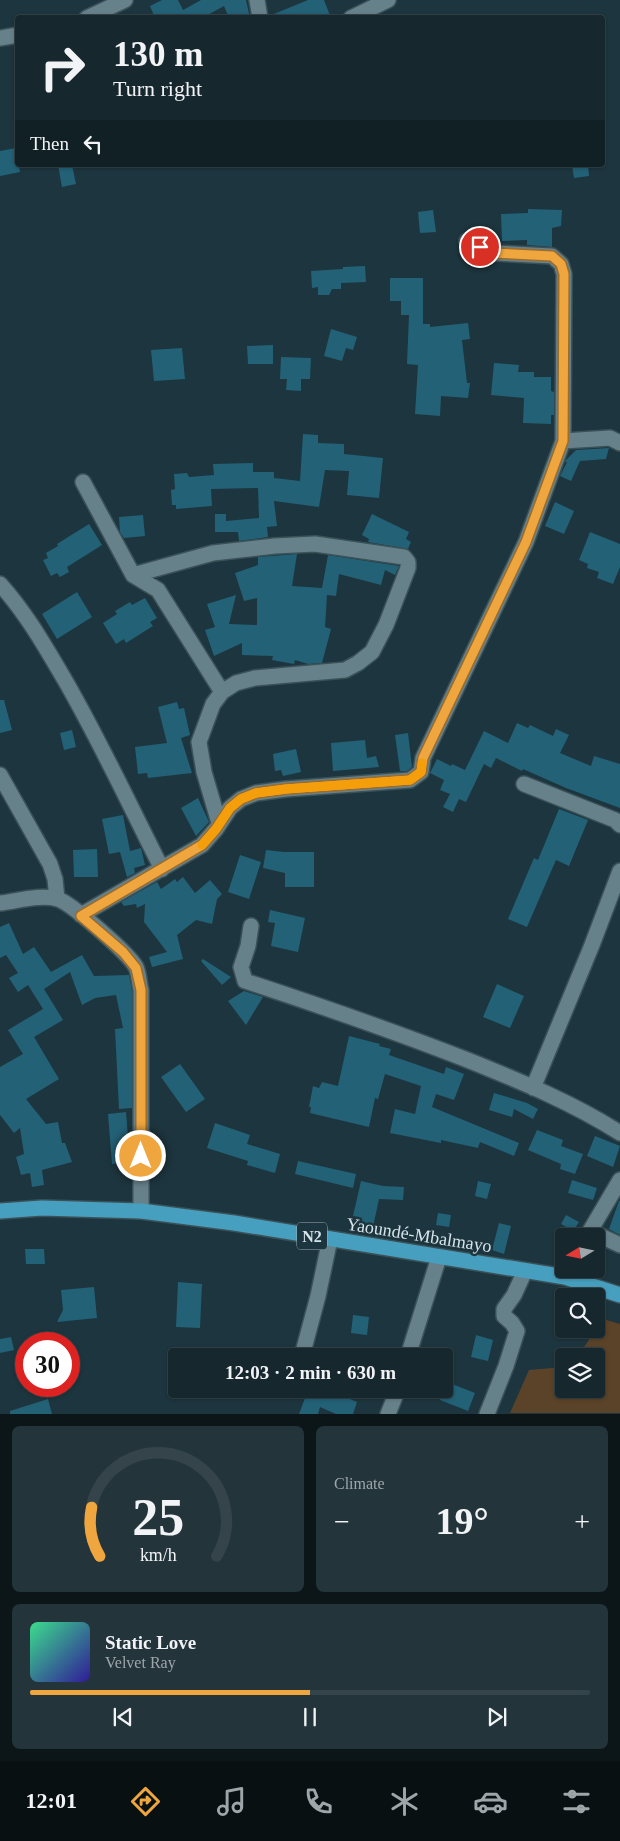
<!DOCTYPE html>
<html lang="en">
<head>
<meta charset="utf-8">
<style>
	body { margin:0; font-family:"Times New Roman",serif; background:#23343a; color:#f1f3f6; height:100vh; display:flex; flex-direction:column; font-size:19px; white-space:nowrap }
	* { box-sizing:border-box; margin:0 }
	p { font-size:16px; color:#9ea6aa }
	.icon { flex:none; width:28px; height:28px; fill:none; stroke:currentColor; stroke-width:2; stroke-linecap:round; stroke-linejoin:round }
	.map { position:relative; height:1414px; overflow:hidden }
	.sheet { display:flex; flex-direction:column; gap:12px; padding:12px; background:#0c1619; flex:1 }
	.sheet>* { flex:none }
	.hud { position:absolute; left:15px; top:15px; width:590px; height:152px; border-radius:5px; box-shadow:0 1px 4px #0004,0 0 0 1px #35444a; background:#16282e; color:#f1f3f6; overflow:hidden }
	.needle { width:32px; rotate:260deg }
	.controls { position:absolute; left:555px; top:1228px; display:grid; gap:10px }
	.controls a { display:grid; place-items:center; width:50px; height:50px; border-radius:5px; background:#16282e; box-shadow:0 1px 4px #0004,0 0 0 1px #35444a; font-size:25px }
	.speed { position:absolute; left:15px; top:1332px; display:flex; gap:10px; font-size:25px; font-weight:700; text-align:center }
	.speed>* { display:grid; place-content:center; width:65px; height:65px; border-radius:50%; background:#16282e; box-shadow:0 1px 4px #0004,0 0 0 1px #35444a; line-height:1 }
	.speed .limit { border:8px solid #d22; background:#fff; color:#111 }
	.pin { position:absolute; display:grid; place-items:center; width:42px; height:42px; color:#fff; margin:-21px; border:2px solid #fff; border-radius:50%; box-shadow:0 1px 5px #0007 }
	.me { position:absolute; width:55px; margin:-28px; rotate:0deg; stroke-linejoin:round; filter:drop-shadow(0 0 4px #0008) }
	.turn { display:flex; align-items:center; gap:18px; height:105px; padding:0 15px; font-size:22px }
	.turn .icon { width:65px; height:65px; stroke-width:2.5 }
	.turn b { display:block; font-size:35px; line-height:42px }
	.then { display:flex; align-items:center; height:48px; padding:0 15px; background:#0003; gap:10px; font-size:19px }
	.big { font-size:38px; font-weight:700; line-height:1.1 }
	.sheet .tile { flex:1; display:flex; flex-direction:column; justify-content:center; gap:8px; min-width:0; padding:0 18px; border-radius:8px; background:#23343a }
	.sheet .dial { align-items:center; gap:0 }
	.dial svg { height:130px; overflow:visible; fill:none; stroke:#35444a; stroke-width:7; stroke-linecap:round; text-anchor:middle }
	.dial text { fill:#f1f3f6; stroke:none }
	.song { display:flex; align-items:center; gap:15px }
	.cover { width:60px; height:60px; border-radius:8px; background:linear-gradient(135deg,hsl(150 70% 55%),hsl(250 70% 35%)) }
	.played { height:5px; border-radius:2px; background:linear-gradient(90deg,#f0a63f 50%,#35444a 50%) }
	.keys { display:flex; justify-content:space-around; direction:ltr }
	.heat { display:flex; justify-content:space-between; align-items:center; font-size:28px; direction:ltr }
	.sheet .tiles { flex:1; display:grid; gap:12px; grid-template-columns:1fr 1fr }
	.tile:last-child { grid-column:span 2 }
	.trip { position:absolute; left:168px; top:1348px; width:285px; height:50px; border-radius:5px; background:#16282e; box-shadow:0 1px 4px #0004,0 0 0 1px #35444a; font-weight:700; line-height:50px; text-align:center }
	.tabs { display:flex; height:80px; justify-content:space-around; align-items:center; background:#091012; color:#9ea6aa }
	.tabs .icon { width:35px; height:35px }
	.tabs .active { color:#f0a63f }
	.tabs b { font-size:22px; color:#f1f3f6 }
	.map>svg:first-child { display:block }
	.green { fill:#5a4328 }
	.building { fill:#236176 }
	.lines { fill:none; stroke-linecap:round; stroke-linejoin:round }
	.minor-casing { stroke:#3b5158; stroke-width:18 }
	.highway-casing { stroke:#3b5158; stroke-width:18 }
	.minor { stroke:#67818b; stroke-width:15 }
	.highway { stroke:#469fbe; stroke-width:15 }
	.route-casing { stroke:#9c6c29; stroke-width:12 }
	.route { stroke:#f0a63f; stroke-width:9 }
	.slow { stroke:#f59e0b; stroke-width:9 }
	.labels { text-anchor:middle; stroke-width:5; stroke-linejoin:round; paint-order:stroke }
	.shield { fill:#1d353e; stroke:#9eb0b6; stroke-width:1 }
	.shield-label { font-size:16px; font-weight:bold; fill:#d6e4ea }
	.street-label { font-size:18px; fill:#d6e4ea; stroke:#1d353e }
</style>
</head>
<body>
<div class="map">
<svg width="620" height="1414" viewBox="0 0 620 1414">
	<rect width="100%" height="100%" fill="#1d353e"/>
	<path class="green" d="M603,1319L620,1324V1413H510L529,1370L564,1367V1389H596V1356H578Z"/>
	<path class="building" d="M162,0H178L183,10L201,0H246L250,18H229L224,6L202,18H155L150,6Z
		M308,0H324L331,18H269V16Z
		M16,148L20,172L0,176V151Z
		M58,165H72L76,184L62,187Z
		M572,165H588L589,176L574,178Z
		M528,209L562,210L561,226L552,228V247L527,245V240L502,241L501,214L528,213Z
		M433,210L436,232L420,233L418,212Z
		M365,266L366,282L341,283V289H332L329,295H318V287L312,288L311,271L343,269V267Z
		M390,278H423V324H430V327L468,323L470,339L462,340L467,383H470L468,398L441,396L440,416L415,414L418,365L407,364L409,315H401V301H390Z
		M331,329L357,337L353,350L346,348L342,361L324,356Z
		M273,345V364H248L247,346Z
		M182,348L185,379L154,381L151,350Z
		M281,357L311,358L310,379H301V391L286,390L287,379H280Z
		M494,363L519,365L518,372H534V377H551V391L554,392V415H551V424L523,423L524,398L491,395Z
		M303,434L318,435V443L344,444V454L383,458L379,498L347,495L349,471L325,470L319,507L274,501L277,526L267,527L268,537L239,541L238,532H215V514H226V521L259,518L258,488L211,489L212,506L176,509V505H172L171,490L175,489L174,474L187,473L189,477L214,475L213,464L253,463V472H274V478L300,481Z
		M609,448L606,459L580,461L571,481L560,476L567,462H565L566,460L576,450Z
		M555,502L574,511L564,534L545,526Z
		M372,514L409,532L406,539L411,542L408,549L368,542L369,539L362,535Z
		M143,515L145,536L124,538L120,532L119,517Z
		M89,524L102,545L67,567L69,572L60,577L57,573L51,576L43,560L48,558L46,553L58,546L57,544Z
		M590,532L620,544V567L613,584L597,578L599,572L587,568L588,564L579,560Z
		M297,554L292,586L322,588L328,555L399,566L395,575L385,570L381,585L339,574L336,596L327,595L325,627L331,629L322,663L308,664L295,660L294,664L272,660L273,656L242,655V643L214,656L205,630L215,627L207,604L236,595L229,624L257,625V598L244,601L235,573L258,565V557Z
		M77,592L92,617L57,639L42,614Z
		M145,598L157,618L150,622L153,626L126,643L124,639L116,644L103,623L117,614L115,611L130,602L132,605Z
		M0,700H4L12,730L0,733Z
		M177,702L179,709L184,708L190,735L181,738L192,773L148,778L147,773L138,774L135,747L167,743L158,707Z
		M517,723L528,728L530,725L553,736L556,729L569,735L560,753L591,766L594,756L620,764V808L566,788L523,769L522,771L496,758L491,768L484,764L466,802L459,799L453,812L443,807L450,794L440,790L444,780L430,773L437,759L451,766L452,764L465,770L484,731L508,743Z
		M72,730L76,747L64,750L60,733Z
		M408,733L412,767L407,771H400L395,735Z
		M365,740L367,758L376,756L379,767L333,771L331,743Z
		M296,749L301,772L283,776L281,770L275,771L273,754Z
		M198,798L209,822L196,836L181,808Z
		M559,809L588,820L569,866L556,860L527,927L508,919L534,858L538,860Z
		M123,815L130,851L141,848L145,865L134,868L135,873L127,877L120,852L109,854L102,819Z
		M97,849L98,877H74L73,850Z
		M266,850L284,852H314V887H285V873L263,868Z
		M240,855L261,862L249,899L228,892Z
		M183,877L195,893L210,880L222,894L217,899L212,924L196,920L177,935L183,959L152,967L149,957L167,952L144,922L145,904L137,908L136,904L124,906L121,902L157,882L161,889L175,879L177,882Z
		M270,910L305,918L298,952L271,946L275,923L268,922Z
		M9,923L23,954L34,947L51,972L82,955L94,976L129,975L132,991V1108L119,1109L115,1029L123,1028L116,995L95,998L82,1005L70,972L44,989L63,1020L34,1037L59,1079L26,1099L46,1124L58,1122L62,1143H65L72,1162L42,1170L44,1185L32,1187L30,1173L21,1175L16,1157L24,1154L20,1128L14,1133L0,1115V1067L23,1054L8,1030L43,1009L28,985L18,992L9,978L18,973L6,955L0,958V927Z
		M203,959L231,977L222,985L201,961Z
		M497,984L524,996L510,1028L483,1017Z
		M244,991L263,997L246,1025L228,1001Z
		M349,1036L380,1044L379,1046L391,1049L389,1055L444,1074L446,1067L464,1074L454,1100L436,1094L432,1107L519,1143L514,1156L480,1142L478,1148L441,1140V1143L390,1133L395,1109L415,1114L421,1086L385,1074L378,1099L375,1098L369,1127L310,1113L311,1107H309L313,1086L319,1088L322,1082L338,1086Z
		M180,1064L205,1099L186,1112L161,1077Z
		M494,1093L527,1103L538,1109L533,1119L514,1109L512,1117L489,1110Z
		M126,1112L130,1162L112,1164L108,1114Z
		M215,1123L250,1135L247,1144L280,1154L275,1173L247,1165L248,1161L207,1148Z
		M537,1130L563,1140L561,1146L583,1154L575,1174L560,1169L561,1164L528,1150Z
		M595,1136L620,1146L613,1167L587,1156Z
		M298,1161L356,1174L353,1188L295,1174Z
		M572,1180L597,1188L593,1200L568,1193Z
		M361,1181L383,1186L404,1187L403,1200L379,1199L373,1227L357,1223L359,1217L353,1216Z
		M478,1181L491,1184L487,1199L475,1196Z
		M619,1201H620V1235L609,1229Z
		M438,1213L451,1215L449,1227L436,1225Z
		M566,1215L579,1222L573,1231L561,1224Z
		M499,1223L511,1226L504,1254L492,1250Z
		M25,1249H44L45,1264H26Z
		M178,1282L202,1284L200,1328L176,1327Z
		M94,1287L97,1318L57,1322L63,1310L61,1290Z
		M353,1315L369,1317L367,1335L351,1333Z
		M476,1335L493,1340L488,1361L471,1357Z
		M11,1337L14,1350L0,1353V1339Z
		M447,1382L475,1393L468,1411L440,1400Z
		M282,1389H338L336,1393L357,1402L353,1414H336L320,1407L318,1414H299L305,1398Z
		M48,1399L52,1414H10V1411Z"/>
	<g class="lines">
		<g class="minor-casing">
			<path id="minor" d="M257,0L260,18
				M87,18L125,0
				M351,18L388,0
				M0,38L18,35
				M467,241L494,253L552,256L561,264L564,274L563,441L610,438L620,443
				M83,482L133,575L158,590L222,692
				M133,575L213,553L275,546L315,544L404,557L408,562V568L386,625L372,652L358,663L345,670L255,678L236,683L222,692L213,704L199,742L204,772L219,823
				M0,584C27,614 46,648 66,682C101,743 130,806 162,869
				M0,775L50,864L55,879L57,899
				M524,784L615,820L620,825
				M0,903C18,901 40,894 58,899C72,904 128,953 136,967C139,973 139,983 141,990V1211
				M81,915L202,845L216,829L230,808L241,799L256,793L286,789L410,780L421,772L423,758L526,542L563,441
				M251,926L248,946L241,967L245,981C321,1006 396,1032 470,1061C522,1082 573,1103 620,1133
				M533,1088L592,945L620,871
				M590,1231L620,1245
				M587,1236L620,1180
				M302,1356L318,1296L330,1239
				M408,1356L439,1257
				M388,1414L398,1389
				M487,1414L506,1366L517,1331L512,1323L504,1316V1309L514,1295L525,1271"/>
		</g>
		<g class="highway-casing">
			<path id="highway" d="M0,1211L42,1208L141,1211L234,1223L565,1277L620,1295"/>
		</g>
		<use href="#minor" class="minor"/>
		<use href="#highway" class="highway"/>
	</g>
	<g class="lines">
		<g class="route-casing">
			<path id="route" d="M141,1156V990L136,968L123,952L81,916L202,845L216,829L230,808L241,799L256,793L286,789L410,780L421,772L423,758L526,542L563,441L564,274L561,264L552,256L494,253L480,247"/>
		</g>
		<use href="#route" class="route"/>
		<path class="slow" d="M202,845L216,829L230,808L241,799L256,793L286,789L410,780L421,772L422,763"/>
	</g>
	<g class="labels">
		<rect class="shield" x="297" y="1222.5" width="30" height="27" rx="4"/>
		<g class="shield-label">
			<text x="312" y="1242">N2</text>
		</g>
		<g class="street-label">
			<text transform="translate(419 1235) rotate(9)" y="6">Yaoundé-Mbalmayo</text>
		</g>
	</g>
</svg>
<div class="controls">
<a><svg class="needle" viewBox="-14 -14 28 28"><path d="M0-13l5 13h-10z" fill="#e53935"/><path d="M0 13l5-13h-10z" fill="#9ea6aa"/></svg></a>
<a><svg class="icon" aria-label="search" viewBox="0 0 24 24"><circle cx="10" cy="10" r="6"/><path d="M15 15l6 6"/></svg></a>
<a><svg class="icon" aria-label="layers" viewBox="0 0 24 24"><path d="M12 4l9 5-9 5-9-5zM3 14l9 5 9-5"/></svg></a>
</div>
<div class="speed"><div class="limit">30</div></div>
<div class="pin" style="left:480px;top:247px;background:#d93025"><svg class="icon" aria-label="arrive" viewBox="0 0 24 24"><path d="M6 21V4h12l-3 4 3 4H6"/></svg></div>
<svg class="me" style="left:141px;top:1156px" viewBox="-20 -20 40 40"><circle r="17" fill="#f0a63f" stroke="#fff" stroke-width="3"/><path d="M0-11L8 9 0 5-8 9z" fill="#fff"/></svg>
<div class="trip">12:03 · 2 min · 630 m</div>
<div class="hud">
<div class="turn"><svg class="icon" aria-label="right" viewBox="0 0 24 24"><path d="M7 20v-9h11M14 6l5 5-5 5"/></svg><div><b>130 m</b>Turn right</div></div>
<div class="then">Then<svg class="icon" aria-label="left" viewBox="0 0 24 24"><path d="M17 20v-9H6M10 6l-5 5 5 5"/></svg></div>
</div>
</div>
<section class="sheet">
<div class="tiles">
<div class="tile dial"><svg viewBox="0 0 100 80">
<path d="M14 69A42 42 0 1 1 86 69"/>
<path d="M14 69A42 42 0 0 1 9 39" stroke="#f0a63f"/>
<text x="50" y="56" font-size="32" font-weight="700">25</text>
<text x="50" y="72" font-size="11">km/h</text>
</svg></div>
<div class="tile"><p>Climate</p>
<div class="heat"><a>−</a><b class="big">19°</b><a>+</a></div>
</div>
<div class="tile">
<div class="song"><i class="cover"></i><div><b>Static Love</b><p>Velvet Ray</p></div></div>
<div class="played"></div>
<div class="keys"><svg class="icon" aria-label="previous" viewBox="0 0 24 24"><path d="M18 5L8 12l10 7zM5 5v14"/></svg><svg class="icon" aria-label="pause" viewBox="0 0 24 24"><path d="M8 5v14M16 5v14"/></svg><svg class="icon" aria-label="next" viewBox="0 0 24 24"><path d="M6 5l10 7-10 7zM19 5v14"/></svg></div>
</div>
</div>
</section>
<nav class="tabs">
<b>12:01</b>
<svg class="icon active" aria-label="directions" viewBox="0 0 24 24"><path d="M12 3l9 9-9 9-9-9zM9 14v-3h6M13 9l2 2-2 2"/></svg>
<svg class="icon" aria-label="music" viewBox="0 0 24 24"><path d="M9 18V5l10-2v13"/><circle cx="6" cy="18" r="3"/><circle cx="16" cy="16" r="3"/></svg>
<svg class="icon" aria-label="phone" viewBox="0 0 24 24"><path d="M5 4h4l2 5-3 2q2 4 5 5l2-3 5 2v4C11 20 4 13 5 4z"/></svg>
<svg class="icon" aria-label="climate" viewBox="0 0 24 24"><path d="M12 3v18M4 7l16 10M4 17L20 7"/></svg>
<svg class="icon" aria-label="car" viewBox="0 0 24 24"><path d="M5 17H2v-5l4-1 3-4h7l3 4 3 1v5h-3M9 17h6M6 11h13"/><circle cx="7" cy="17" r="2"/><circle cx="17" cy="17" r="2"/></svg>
<svg class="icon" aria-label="filters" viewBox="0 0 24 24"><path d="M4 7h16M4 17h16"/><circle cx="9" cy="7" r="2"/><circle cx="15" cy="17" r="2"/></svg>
</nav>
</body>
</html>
